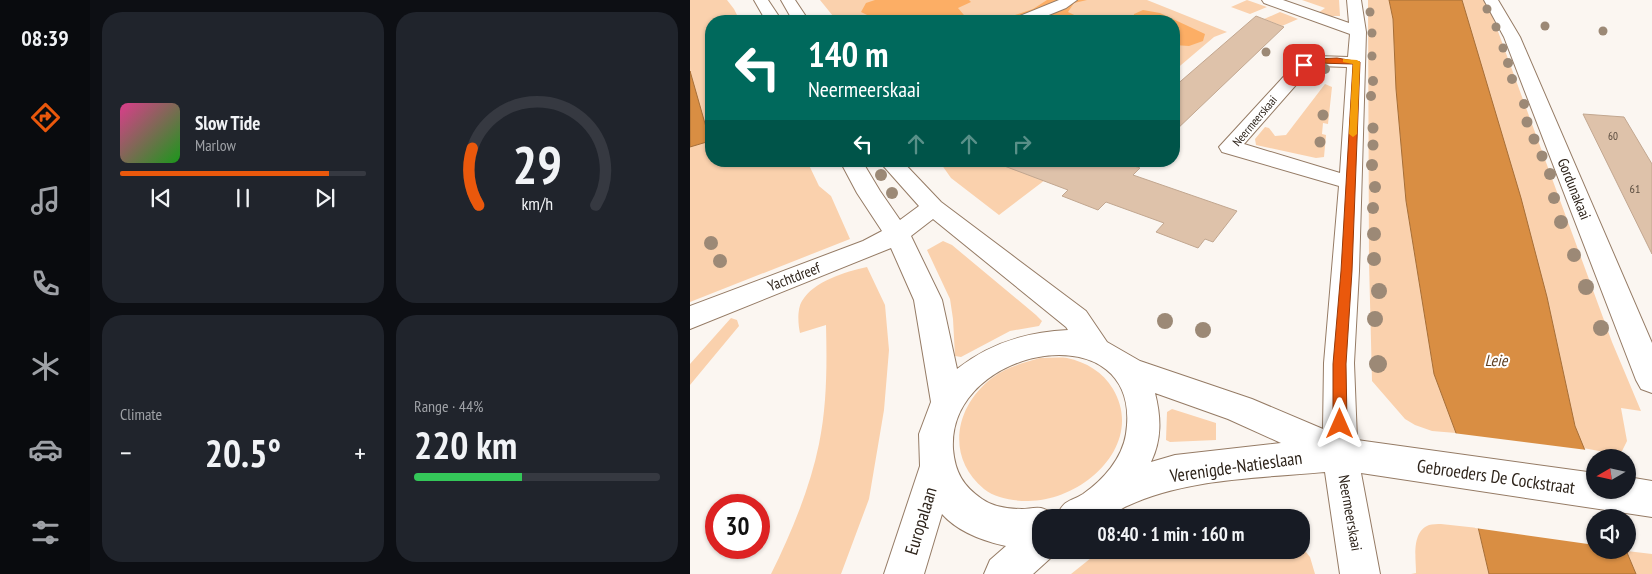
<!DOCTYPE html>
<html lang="en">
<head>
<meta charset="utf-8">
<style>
	body { margin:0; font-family:"PT Sans Narrow",sans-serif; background:#20242c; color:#f1f3f6; height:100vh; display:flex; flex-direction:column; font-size:19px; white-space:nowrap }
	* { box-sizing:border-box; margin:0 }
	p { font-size:16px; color:#9ea1a6 }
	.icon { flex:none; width:28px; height:28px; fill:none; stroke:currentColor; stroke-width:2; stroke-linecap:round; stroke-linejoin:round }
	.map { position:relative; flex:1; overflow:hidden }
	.panel { display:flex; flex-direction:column; gap:12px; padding:12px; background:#0d0f14; width:600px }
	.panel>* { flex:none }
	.guide { position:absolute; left:15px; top:15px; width:475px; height:152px; border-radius:20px; box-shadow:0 1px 4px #0004; background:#00695c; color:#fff; overflow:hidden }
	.needle { width:32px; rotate:261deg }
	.tools { position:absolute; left:896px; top:449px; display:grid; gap:10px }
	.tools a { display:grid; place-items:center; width:50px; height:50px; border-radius:50%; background:#171b24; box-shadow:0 1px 4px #0004; font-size:25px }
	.speed { position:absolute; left:15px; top:494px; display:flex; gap:10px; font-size:25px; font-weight:700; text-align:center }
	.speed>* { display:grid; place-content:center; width:65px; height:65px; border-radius:50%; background:#171b24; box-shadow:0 1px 4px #0004; line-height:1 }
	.speed .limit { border:8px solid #d22; background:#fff; color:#111 }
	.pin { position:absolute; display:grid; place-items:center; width:42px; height:42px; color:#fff; margin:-21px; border-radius:10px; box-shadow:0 2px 8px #0006 }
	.me { position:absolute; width:55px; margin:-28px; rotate:0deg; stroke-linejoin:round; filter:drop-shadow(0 0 4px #0008) }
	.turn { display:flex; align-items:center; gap:18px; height:105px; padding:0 20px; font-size:22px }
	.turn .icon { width:65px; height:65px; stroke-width:2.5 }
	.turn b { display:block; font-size:35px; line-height:42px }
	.lanes { display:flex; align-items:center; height:48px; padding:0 20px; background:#0003; justify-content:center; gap:25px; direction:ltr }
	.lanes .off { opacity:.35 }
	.big { font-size:38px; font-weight:800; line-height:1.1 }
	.panel .tile { flex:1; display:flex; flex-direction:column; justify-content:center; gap:8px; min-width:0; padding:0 18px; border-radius:20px; background:#20242c }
	.panel .dial { align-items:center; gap:0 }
	.dial svg { height:130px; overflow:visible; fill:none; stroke:#363941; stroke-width:7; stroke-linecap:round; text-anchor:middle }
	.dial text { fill:#f1f3f6; stroke:none }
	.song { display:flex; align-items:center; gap:15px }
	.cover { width:60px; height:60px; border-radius:8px; background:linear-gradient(135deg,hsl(330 70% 55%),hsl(120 70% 35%)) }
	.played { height:5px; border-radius:2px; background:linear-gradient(90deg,#ea580c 85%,#363941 85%) }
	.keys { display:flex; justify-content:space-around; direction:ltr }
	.heat { display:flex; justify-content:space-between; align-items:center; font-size:28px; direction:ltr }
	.charge { height:8px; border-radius:4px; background:linear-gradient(90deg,#34c759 44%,#363941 0) }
	.panel .tiles { flex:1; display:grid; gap:12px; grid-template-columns:repeat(2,1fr) }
	.trip { position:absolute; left:342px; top:509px; width:278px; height:50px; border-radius:20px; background:#171b24; box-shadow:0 1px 4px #0004; font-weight:800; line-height:50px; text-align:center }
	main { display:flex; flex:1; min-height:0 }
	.tab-bar { display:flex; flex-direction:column; width:90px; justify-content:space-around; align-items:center; background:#090b0e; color:#9ea1a6 }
	.tab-bar .icon { width:35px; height:35px }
	.tab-bar .active { color:#ea580c }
	.tab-bar b { font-size:22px; color:#f1f3f6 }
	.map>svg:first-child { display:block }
	.green { fill:#fad1ad }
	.forest { fill:#fcae65 }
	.water { fill:#d98e43; stroke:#a66e37 }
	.pier { fill:#fbf6f1 }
	.building { fill:#dec2aa; stroke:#c2a790 }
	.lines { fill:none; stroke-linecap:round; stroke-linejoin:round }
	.minor-casing { stroke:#957b65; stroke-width:2 }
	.minor { fill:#fff; fill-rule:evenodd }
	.tree { fill:#9c8976 }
	.route { fill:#ea580c; stroke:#983908 }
	.slow { fill:#f59e0b }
	.labels { text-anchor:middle; stroke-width:4; stroke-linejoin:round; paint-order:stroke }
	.far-number-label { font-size:11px; fill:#5a4c3f }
	.far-street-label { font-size:12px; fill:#2e241b; stroke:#fff }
	.number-label { font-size:12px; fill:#5a4c3f }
	.street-label { font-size:15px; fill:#2e241b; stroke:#fff }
	.water-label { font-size:16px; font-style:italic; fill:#614022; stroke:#fff }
	.near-street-label { font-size:18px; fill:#2e241b; stroke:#fff }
</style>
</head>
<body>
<main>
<nav class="tab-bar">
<b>08:39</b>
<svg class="icon active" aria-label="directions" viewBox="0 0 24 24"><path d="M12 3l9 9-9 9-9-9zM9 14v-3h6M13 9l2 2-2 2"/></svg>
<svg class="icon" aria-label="music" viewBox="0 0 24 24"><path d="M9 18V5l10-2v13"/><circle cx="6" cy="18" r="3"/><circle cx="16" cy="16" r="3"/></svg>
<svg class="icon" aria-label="phone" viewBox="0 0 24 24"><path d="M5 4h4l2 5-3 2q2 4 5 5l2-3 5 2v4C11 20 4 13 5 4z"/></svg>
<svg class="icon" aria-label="climate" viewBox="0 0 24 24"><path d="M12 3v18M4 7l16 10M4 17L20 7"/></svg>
<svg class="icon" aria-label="car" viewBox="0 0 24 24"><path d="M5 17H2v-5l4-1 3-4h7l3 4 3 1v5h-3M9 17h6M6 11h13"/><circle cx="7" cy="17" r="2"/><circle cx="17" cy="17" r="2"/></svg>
<svg class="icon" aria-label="filters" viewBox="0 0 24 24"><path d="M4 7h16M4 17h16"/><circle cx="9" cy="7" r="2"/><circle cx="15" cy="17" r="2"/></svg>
</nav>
<section class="panel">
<div class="tiles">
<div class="tile">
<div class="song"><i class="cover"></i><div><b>Slow Tide</b><p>Marlow</p></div></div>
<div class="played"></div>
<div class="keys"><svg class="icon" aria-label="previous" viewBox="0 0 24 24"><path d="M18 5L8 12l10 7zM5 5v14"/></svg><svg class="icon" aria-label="pause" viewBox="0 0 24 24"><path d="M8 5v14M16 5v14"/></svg><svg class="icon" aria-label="next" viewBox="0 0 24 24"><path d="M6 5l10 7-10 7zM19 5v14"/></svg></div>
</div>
<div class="tile dial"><svg viewBox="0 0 100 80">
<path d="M14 69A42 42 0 1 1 86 69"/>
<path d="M14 69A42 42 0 0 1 10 34" stroke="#ea580c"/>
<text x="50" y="56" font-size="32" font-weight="700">29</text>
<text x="50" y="72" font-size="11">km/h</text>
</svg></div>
<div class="tile"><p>Climate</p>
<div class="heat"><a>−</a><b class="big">20.5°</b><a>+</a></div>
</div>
<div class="tile"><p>Range · 44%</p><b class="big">220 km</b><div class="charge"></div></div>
</div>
</section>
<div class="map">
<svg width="962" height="574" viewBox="0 0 962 574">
	<rect width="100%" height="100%" fill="#fbf6f1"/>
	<path class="green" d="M0,0H37L44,9L50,21H21V161H117L129,186L141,196L160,239L0,302V147L19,141L0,71Z
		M130,0H457L537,32L524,37L484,71V21H147Z
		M557,0L577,7L560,14L541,7Z
		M612,0H649L650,16H640L628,13L635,8Z
		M678,0H699L703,19L706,89L716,201L744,374L766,433L742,431L725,425L715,419L682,381L679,262Z
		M772,0H794L802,15L922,342L951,411L931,408L937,441L932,451L920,453L893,448L885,426L857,297Z
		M590,12L608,19L592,26L574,19Z
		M635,84L642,87L638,124L633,123L632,134L636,135L634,157L626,158L566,145L565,139L575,127L579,128L585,136L596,135Z
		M249,161H380L309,215L261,178Z
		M253,241L262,245L346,315L352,321L349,326L320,331L271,357L265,356L263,319L260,299L237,250Z
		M177,267L195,305L199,350L194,410L179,499L151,574H81C101,534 120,488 129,444C137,406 137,364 136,325L110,333C108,325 107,309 112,301C124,281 155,272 177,267Z
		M41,318L47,320L49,326L0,385V364Z
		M350,358C359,358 369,357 377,358C396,362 413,372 423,389C456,445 392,502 337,501C323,501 305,498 294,489C256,458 264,407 302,378C316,367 333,363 350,358Z
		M482,409L526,423V440L480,442L476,440L477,412Z
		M751,524L788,528L799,574H721L726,573C726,558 721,532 739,525C742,524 748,524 751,524Z
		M611,546L620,557L625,574H381L411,550H611Z
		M937,551L962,554V574H946Z"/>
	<path class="forest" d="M185,0H279L281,2L268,8L279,21C248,21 196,27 171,12L176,3Z
		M357,0H397L384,3L378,12L397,21H307L343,9Z
		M453,10L470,13L515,34L513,41L499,46L484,45V21H443L444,14Z"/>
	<path class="water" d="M699,0H772L831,198L857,297L885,426L905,475V550H936L946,574H799L766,433L744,374L716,201L706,89L703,19Z
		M0,71L20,141L0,147Z"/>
	<path class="pier" d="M763,433L897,450L905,469V490H914L925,518H905V545L785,528Z"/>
	<path class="building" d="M566,16L594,27L484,132V87Z
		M893,114L934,117L962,164V254Z
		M310,161H430L450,168L443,175L547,211L523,242L515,239L508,248L466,232L474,223L416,202L408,210L372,196L378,190L309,164Z"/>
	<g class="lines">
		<g class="minor-casing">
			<path id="minor" d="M64,0H78L92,21H76Z
				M91,0H105L119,21H103Z
				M369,0H387L376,8L344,21H323L325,18Z
				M572,0H593L659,23L657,0H671L676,32L669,271L664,363L667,440L905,473V490H938V477L962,481V517L671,473L690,574H650L635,472C570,478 497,478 437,506C431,508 426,514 422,518H366C374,499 378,503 393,494C413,480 432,459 436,434C455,310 257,345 263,449C265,472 273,486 292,499C303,507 319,509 332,509C338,509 344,507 351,508C355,509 360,512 365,513L366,518H351V550H366L365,554L343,574H294L300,560L316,546C293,541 267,531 252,514L234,574H194L230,466L229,434L241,402L224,300L201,248L0,329V306L173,241L192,231L167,193L150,161H172L190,191L210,220L229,206L189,161H212L251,202L396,311L417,342L450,361L562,399L633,429L634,363L649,186L532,152L529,147L608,61L626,56L658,57L660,34L574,3ZM628,66L657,67L650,173L554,144L620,69ZM243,219L376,327L378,330C336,332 300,343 267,369L252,300L221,236ZM465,393L538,419L591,443L485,455L461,462C472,439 471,417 465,393Z
				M794,0H808L830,37L962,343V393L951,389L946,380L814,37Z"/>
		</g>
		<use href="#minor" class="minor"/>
	</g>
	<g class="tree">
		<circle cx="797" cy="9" r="4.5"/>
		<circle cx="680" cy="12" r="4.5"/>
		<circle cx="855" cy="26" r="4.5"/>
		<circle cx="806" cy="27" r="4.5"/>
		<circle cx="913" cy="31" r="4.5"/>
		<circle cx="682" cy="33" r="4.5"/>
		<circle cx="813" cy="48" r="4.5"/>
		<circle cx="576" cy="52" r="4.5"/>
		<circle cx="682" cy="56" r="4.5"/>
		<circle cx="818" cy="63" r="5"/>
		<circle cx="635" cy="69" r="5"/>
		<circle cx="822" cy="79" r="5"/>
		<circle cx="683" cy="81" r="5"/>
		<circle cx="681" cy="96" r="5"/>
		<circle cx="834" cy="104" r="5"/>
		<circle cx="633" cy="115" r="5.5"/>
		<circle cx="837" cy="122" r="5.5"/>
		<circle cx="683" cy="128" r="5.5"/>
		<circle cx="844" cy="139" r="5.5"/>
		<circle cx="630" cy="142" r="5.5"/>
		<circle cx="683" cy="145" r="5.5"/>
		<circle cx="852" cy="156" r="5.5"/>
		<circle cx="682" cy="165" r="6"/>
		<circle cx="860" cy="174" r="6"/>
		<circle cx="191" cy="175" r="6"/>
		<circle cx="685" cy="187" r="6"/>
		<circle cx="202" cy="193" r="6"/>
		<circle cx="864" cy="198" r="6"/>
		<circle cx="683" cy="208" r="6"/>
		<circle cx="871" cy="222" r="7"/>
		<circle cx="684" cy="234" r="7"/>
		<circle cx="21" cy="243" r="7"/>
		<circle cx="884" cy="255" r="7"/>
		<circle cx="684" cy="259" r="7"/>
		<circle cx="30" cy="261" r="7"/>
		<circle cx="896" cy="287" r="8"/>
		<circle cx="689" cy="291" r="8"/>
		<circle cx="685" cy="319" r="8"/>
		<circle cx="475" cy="321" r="8"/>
		<circle cx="911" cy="328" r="8"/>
		<circle cx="513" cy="330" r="8"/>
		<circle cx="688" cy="364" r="9"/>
	</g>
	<path class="route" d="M647,58L670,62L662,271L656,364L657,424L655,428L650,430L645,428L643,424V364L651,271L663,64L627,63L614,67L611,65L626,59Z"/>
	<path class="slow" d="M653,59L667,60L670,62L667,134L663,137L659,134L663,64L653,62Z"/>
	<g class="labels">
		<g class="far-number-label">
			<text x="923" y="140">60</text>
		</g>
		<g class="far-street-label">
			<text transform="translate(565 121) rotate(-50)" y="4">Neermeerskaai</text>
		</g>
		<g class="number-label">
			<text x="945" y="193">61</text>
		</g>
		<g class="street-label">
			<text transform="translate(884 189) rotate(68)" y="5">Gordunakaai</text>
			<text transform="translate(104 277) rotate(-21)" y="5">Yachtdreef</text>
			<text transform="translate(660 513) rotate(80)" y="5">Neermeerskaai</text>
		</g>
		<g class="water-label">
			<text x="806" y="366">Leie</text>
		</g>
		<g class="near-street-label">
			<text transform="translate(546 467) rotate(-8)" y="6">Verenigde-Natieslaan</text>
			<text transform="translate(806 477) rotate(8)" y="6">Gebroeders De Cockstraat</text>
			<text transform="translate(231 521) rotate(-73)" y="6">Europalaan</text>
		</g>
	</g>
</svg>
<div class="tools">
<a><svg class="needle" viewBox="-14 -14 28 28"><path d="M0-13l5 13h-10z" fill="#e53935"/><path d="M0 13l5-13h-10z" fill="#9ea1a6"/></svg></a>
<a><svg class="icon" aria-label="sound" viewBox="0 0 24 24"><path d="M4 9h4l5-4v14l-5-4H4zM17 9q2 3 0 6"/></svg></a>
</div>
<div class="speed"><div class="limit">30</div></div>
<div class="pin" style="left:614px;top:65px;background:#d93025"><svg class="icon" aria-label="arrive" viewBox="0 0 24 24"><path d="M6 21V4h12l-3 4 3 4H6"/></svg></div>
<svg class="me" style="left:650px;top:424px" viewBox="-20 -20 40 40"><path d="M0-17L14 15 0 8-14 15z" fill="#ea580c" stroke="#fff" stroke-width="4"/></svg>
<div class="trip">08:40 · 1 min · 160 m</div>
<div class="guide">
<div class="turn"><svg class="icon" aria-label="left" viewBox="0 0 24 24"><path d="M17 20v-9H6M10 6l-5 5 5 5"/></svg><div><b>140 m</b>Neermeerskaai</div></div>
<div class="lanes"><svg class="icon" aria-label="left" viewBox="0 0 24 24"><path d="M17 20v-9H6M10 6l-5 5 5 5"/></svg><svg class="icon off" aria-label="ahead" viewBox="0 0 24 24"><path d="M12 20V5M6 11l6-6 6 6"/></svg><svg class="icon off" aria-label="ahead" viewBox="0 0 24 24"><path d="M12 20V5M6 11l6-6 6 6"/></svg><svg class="icon off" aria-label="right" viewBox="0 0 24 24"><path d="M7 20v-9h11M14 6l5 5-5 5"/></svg></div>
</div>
</div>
</main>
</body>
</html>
